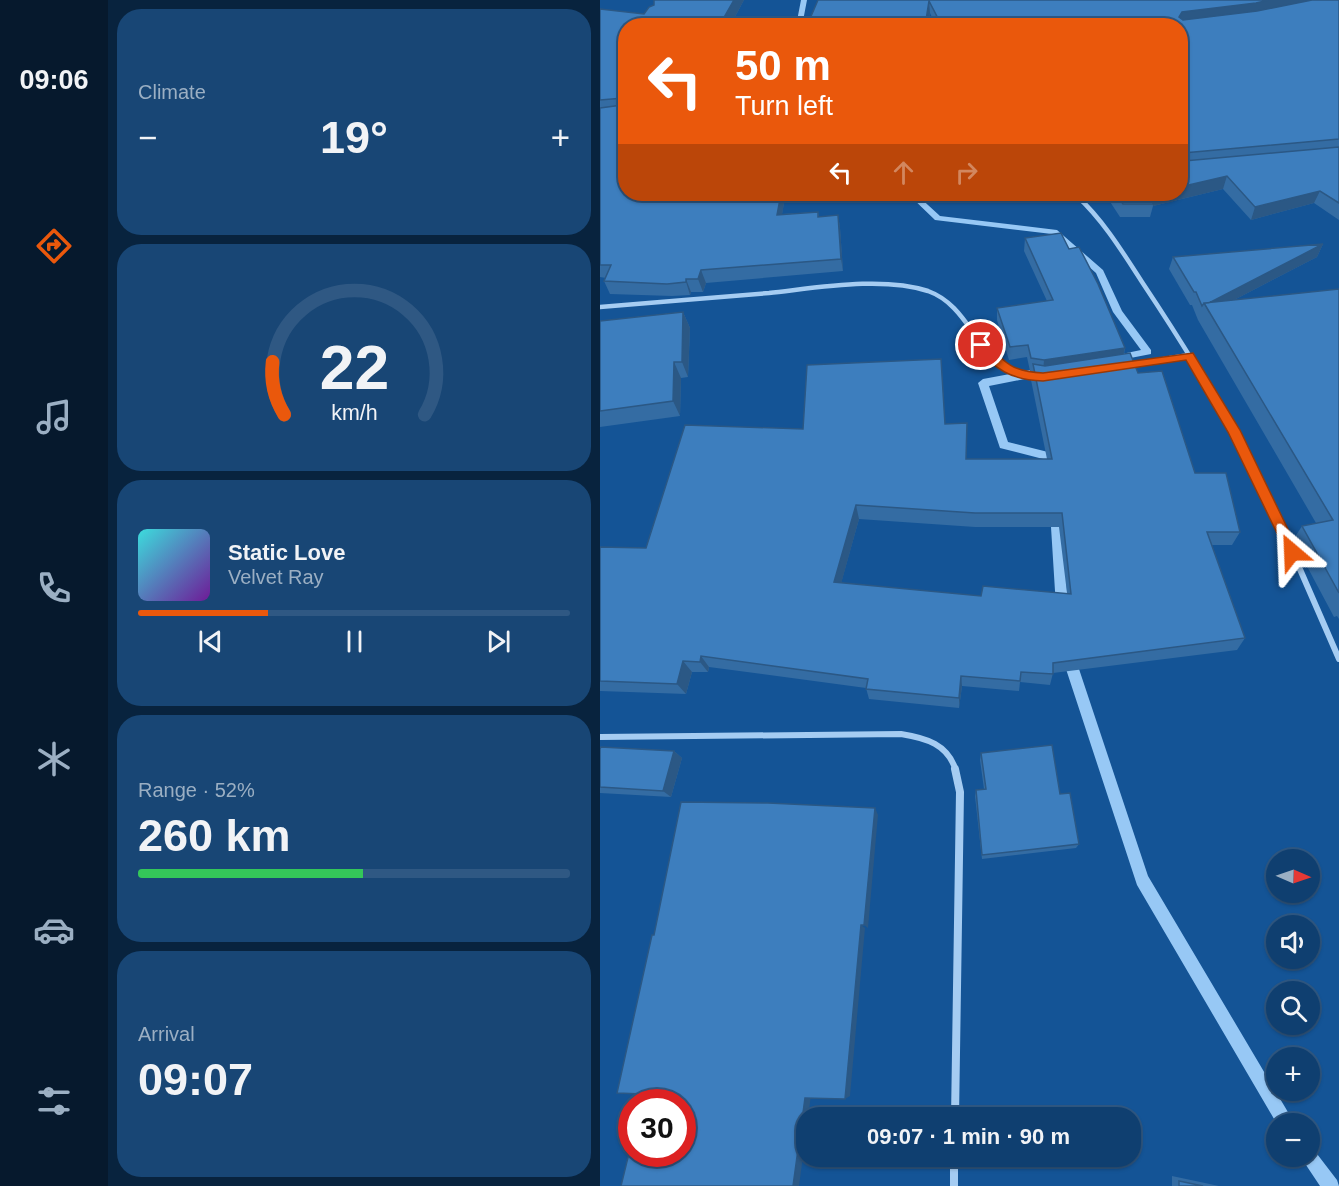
<!DOCTYPE html>
<html lang="en">
<head>
<meta charset="utf-8">
<style>
	body { margin:0; font-family:Arial,sans-serif; background:#184675; color:#f1f3f6; height:100vh; display:flex; flex-direction:column; font-size:22px; white-space:nowrap }
	* { box-sizing:border-box; margin:0 }
	p { font-size:20px; color:#9bafc3 }
	.icon { flex:none; width:33px; height:33px; fill:none; stroke:currentColor; stroke-width:2; stroke-linecap:round; stroke-linejoin:round }
	.map { position:relative; flex:1; overflow:hidden }
	.drawer { display:flex; flex-direction:column; gap:9px; padding:9px; background:#08233e; width:492px }
	.drawer>* { flex:none }
	.hud { position:absolute; left:18px; top:18px; width:570px; height:183px; border-radius:24px; box-shadow:0 2px 4px #0004,0 0 0 2px #2f5883; background:#ea580c; color:#fff; overflow:hidden }
	.needle { width:39px; rotate:92deg }
	.tools { position:absolute; left:666px; top:849px; display:grid; gap:12px }
	.tools a { display:grid; place-items:center; width:54px; height:54px; border-radius:50%; background:#0f3f70; box-shadow:0 2px 4px #0004,0 0 0 2px #2f5883; font-size:30px }
	.speed { position:absolute; left:18px; top:1089px; display:flex; gap:12px; font-size:30px; font-weight:700; text-align:center }
	.speed>* { display:grid; place-content:center; width:78px; height:78px; border-radius:50%; background:#0f3f70; box-shadow:0 2px 4px #0004,0 0 0 2px #2f5883; line-height:1 }
	.speed .limit { border:9px solid #d22; background:#fff; color:#111 }
	.pin { position:absolute; display:grid; place-items:center; width:51px; height:51px; color:#fff; margin:-26px; border:3px solid #fff; border-radius:50%; box-shadow:0 2px 6px #0007 }
	.me { position:absolute; width:66px; margin:-33px; rotate:334deg; stroke-linejoin:round; filter:drop-shadow(0 0 4px #0008) }
	.turn { display:flex; align-items:center; gap:21px; height:126px; padding:0 18px; font-size:27px }
	.turn .icon { width:78px; height:78px; stroke-width:2.5 }
	.turn b { display:block; font-size:42px; line-height:51px }
	.lanes { display:flex; align-items:center; height:57px; padding:0 18px; background:#0003; justify-content:center; gap:30px; direction:ltr }
	.lanes .off { opacity:.35 }
	.big { font-size:45px; font-weight:700; line-height:1.1 }
	.drawer .card { flex:1; display:flex; flex-direction:column; justify-content:center; gap:9px; min-width:0; padding:0 21px; border-radius:24px; background:#184675 }
	.drawer .dial { align-items:center; gap:0 }
	.dial svg { height:156px; overflow:visible; fill:none; stroke:#2f5883; stroke-width:7; stroke-linecap:round; text-anchor:middle }
	.dial text { fill:#f1f3f6; stroke:none }
	.song { display:flex; align-items:center; gap:18px }
	.cover { width:72px; height:72px; border-radius:9px; background:linear-gradient(135deg,hsl(180 70% 55%),hsl(280 70% 35%)) }
	.played { height:6px; border-radius:3px; background:linear-gradient(90deg,#ea580c 30%,#2f5883 30%) }
	.keys { display:flex; justify-content:space-around; direction:ltr }
	.heat { display:flex; justify-content:space-between; align-items:center; font-size:33px; direction:ltr }
	.charge { height:9px; border-radius:4px; background:linear-gradient(90deg,#34c759 52%,#2f5883 0) }
	.trip { position:absolute; left:196px; top:1107px; width:345px; height:60px; border-radius:24px; background:#0f3f70; box-shadow:0 2px 4px #0004,0 0 0 2px #2f5883; font-weight:700; line-height:60px; text-align:center }
	main { display:flex; flex:1; min-height:0 }
	.tabs { display:flex; flex-direction:column; width:108px; justify-content:space-around; align-items:center; background:#06192d; color:#9bafc3 }
	.tabs .icon { width:42px; height:42px }
	.tabs .on { color:#ea580c }
	.tabs b { font-size:27px; color:#f1f3f6 }
	.map>svg:first-child { display:block }
	.lines { fill:none; stroke-linecap:round; stroke-linejoin:round }
	.stream { fill:#97c8f5; fill-rule:evenodd }
	.street-far3 { stroke:#a5ccf2; stroke-width:4 }
	.street-far2 { stroke:#a5ccf2; stroke-width:4.5 }
	.street-far1 { stroke:#a5ccf2; stroke-width:6 }
	.street { stroke:#a5ccf2; stroke-width:8 }
	.wall { fill:#346ca3; fill-rule:evenodd }
	.shaded-wall { fill:#2b5885 }
	.building { fill:#3d7ebe; stroke:#2b5885; stroke-width:1.5; fill-rule:evenodd }
	.route { fill:#ea580c; stroke:#983908; stroke-width:1.5 }
</style>
</head>
<body>
<main>
<nav class="tabs">
<b>09:06</b>
<svg class="icon on" aria-label="directions" viewBox="0 0 24 24"><path d="M12 3l9 9-9 9-9-9zM9 14v-3h6M13 9l2 2-2 2"/></svg>
<svg class="icon" aria-label="music" viewBox="0 0 24 24"><path d="M9 18V5l10-2v13"/><circle cx="6" cy="18" r="3"/><circle cx="16" cy="16" r="3"/></svg>
<svg class="icon" aria-label="phone" viewBox="0 0 24 24"><path d="M5 4h4l2 5-3 2q2 4 5 5l2-3 5 2v4C11 20 4 13 5 4z"/></svg>
<svg class="icon" aria-label="climate" viewBox="0 0 24 24"><path d="M12 3v18M4 7l16 10M4 17L20 7"/></svg>
<svg class="icon" aria-label="car" viewBox="0 0 24 24"><path d="M5 17H2v-5l4-1 3-4h7l3 4 3 1v5h-3M9 17h6M6 11h13"/><circle cx="7" cy="17" r="2"/><circle cx="17" cy="17" r="2"/></svg>
<svg class="icon" aria-label="filters" viewBox="0 0 24 24"><path d="M4 7h16M4 17h16"/><circle cx="9" cy="7" r="2"/><circle cx="15" cy="17" r="2"/></svg>
</nav>
<section class="drawer">
<div class="card"><p>Climate</p>
<div class="heat"><a>−</a><b class="big">19°</b><a>+</a></div>
</div>
<div class="card dial"><svg viewBox="0 0 100 80">
<path d="M14 69A42 42 0 1 1 86 69"/>
<path d="M14 69A42 42 0 0 1 8 42" stroke="#ea580c"/>
<text x="50" y="56" font-size="32" font-weight="700">22</text>
<text x="50" y="72" font-size="11">km/h</text>
</svg></div>
<div class="card">
<div class="song"><i class="cover"></i><div><b>Static Love</b><p>Velvet Ray</p></div></div>
<div class="played"></div>
<div class="keys"><svg class="icon" aria-label="previous" viewBox="0 0 24 24"><path d="M18 5L8 12l10 7zM5 5v14"/></svg><svg class="icon" aria-label="pause" viewBox="0 0 24 24"><path d="M8 5v14M16 5v14"/></svg><svg class="icon" aria-label="next" viewBox="0 0 24 24"><path d="M6 5l10 7-10 7zM19 5v14"/></svg></div>
</div>
<div class="card"><p>Range · 52%</p><b class="big">260 km</b><div class="charge"></div></div>
<div class="card"><p>Arrival</p><b class="big">09:07</b></div>
</section>
<div class="map">
<svg width="739" height="1186" viewBox="0 0 739 1186">
	<rect width="100%" height="100%" fill="#145496"/>
	<g class="lines">
		<path class="stream" d="M201,0H207L202,26H196Z
			M308,194H316L340,216L457,230L503,270L522,311L551,350V354L515,361L512,360V356L541,350L513,312L496,273L452,234L335,220Z
			M436,369L440,370V376L389,386L408,442L456,454L458,466L453,470L449,469L447,460L400,448L378,383L383,379Z
			M456,506L462,511L468,607L466,611L462,612L458,611L456,607L450,511Z
			M466,654L474,656L476,660L548,876L695,1124H677L537,885L465,666L462,664L460,660L462,656Z
			M710,1148L714,1150L737,1180L739,1186H720L700,1156H710Z"/>
		<path class="street-far3" d="M475,194L477,196"/>
		<path class="street-far2" d="M476,195C503,220 522,251 542,282C578,336 612,390 642,447
			M0,307C56,302 113,298 169,293C216,288 282,276 328,291C364,304 373,343 401,364C413,373 426,375 440,377
			M527,365L589,355"/>
		<path class="street-far1" d="M641,446L689,544L739,659
			M0,737L301,734C326,738 348,744 356,771"/>
		<path class="street" d="M355,1118L360,792L355,769
			M354,1156V1186"/>
	</g>
	<path class="wall" d="M54,0H144L130,26L26,194H182L184,203L182,214L218,212L219,217L238,215L240,228L243,271L106,283L103,292H91L90,295L72,296L10,294L4,281L6,278L0,277V9L44,14L54,5Z
		M218,0H739V220L714,203L651,220L623,189L553,206L550,217H520L505,194H580V26H336L330,13L328,26H204L209,21Z
		M425,238L469,249L525,348L524,354L538,373L595,473L640,532L632,545H612L645,638L637,650L453,673L450,685L420,682L419,691L362,686L359,708L269,699L266,688L109,667L108,672H92L86,694L0,691V547L46,548L203,429L345,424L367,459H447L431,380L432,371H430L427,357L409,360L397,320V308L447,301L424,251ZM259,519L375,527H459L467,593L381,596L241,583Z
		M723,244L717,257L634,300L739,289V619L737,616L734,617L693,540L702,526L716,523L598,320L592,305H590L569,269L573,257Z
		M83,312L90,328L88,377L81,378L80,416L0,427V321Z
		M0,749L74,751L82,758L71,797L0,793Z
		M381,753L460,794L479,844L476,848L382,859L375,796L376,790L384,789L380,760Z
		M572,1176L619,1186H572Z"/>
	<path class="shaded-wall" d="M134,0H144L130,26H119Z
		M669,0H728L579,24V17L582,12Z
		M329,1L330,13L328,26H325Z
		M627,176L623,189L553,206L552,194H580V187Z
		M720,191L714,203L651,220L655,207Z
		M181,194H182L184,203L180,228L177,215Z
		M238,215L240,228L243,271L241,259Z
		M723,244L717,257L609,313L605,305Z
		M101,270L106,283L103,292L98,279Z
		M86,279L91,292L90,295L86,282Z
		M83,312L90,328L88,377L82,362Z
		M525,348L522,360L443,372L444,360Z
		M74,362L81,378L80,416L73,401Z
		M256,505L259,519L238,595L234,582Z
		M101,656L109,667L108,672L100,662Z
		M83,661L92,672L86,694L77,684Z
		M361,676L362,686L359,708V698Z
		M74,751L82,758L71,797L63,791Z
		M275,808L278,815L268,928L264,925Z
		M261,925L265,928L250,1096L245,1099Z
		M211,1095L208,1118H207V1127L199,1186H193L205,1098Z"/>
	<path class="building" d="M54,0H134L119,26H26V194H181L177,215L218,212V217L238,215L241,259L101,270L98,279H86V282L67,284L4,281L11,265H0V108L22,105L25,102L23,98L0,100V9L44,14L49,7L54,5Z
		M218,0H669L656,3L582,12L579,17L583,20L657,11L712,0H739V139L583,153L580,156V26H342L329,1L325,26H204L207,21H209Z
		M739,147V203L720,191L655,207L627,176L580,187V159L584,161Z
		M516,194H554H552L553,204H523Z
		M461,233L469,249L479,247L498,284L525,348L444,360L431,358L428,345L410,347L397,308L453,300L425,238Z
		M723,244L609,303H604L602,306L596,292H594L573,257Z
		M739,289V593L702,526L733,520L604,303Z
		M83,312L82,362H74L73,401L0,411V321Z
		M530,353L538,373L562,371L595,473H626L640,532H607L645,638L453,663V674L421,672L420,681L361,676L359,698L266,689L268,679L101,656L100,662L83,661L77,684L0,681V547L46,548L85,425L203,429L207,365L341,359L345,424L367,423L366,459H452L433,364L445,366ZM256,505L375,513H462L471,594L383,586L381,596L234,582Z
		M452,745L460,794L470,793L479,844L382,855L376,790L386,789L381,753Z
		M1,747L74,751L63,791L0,787V749Z
		M81,802L168,803L275,808L264,925H261L245,1099L205,1098L193,1186H21L32,1141V1154H82V1102H40L42,1094L17,1093L52,935H54Z
		M579,1181L603,1186H579Z"/>
	<path class="route" d="M381,341L385,342C405,363 413,372 443,373L593,353L640,430L699,552L697,556H688L628,432L586,360L443,381C413,380 393,370 376,345Z"/>
</svg>
<div class="tools">
<a><svg class="needle" viewBox="-14 -14 28 28"><path d="M0-13l5 13h-10z" fill="#e53935"/><path d="M0 13l5-13h-10z" fill="#9bafc3"/></svg></a>
<a><svg class="icon" aria-label="sound" viewBox="0 0 24 24"><path d="M4 9h4l5-4v14l-5-4H4zM17 9q2 3 0 6"/></svg></a>
<a><svg class="icon" aria-label="search" viewBox="0 0 24 24"><circle cx="10" cy="10" r="6"/><path d="M15 15l6 6"/></svg></a>
<a>+</a>
<a>−</a>
</div>
<div class="speed"><div class="limit">30</div></div>
<div class="pin" style="left:381px;top:345px;background:#d93025"><svg class="icon" aria-label="arrive" viewBox="0 0 24 24"><path d="M6 21V4h12l-3 4 3 4H6"/></svg></div>
<svg class="me" style="left:692px;top:552px" viewBox="-20 -20 40 40"><path d="M0-17L14 15 0 8-14 15z" fill="#ea580c" stroke="#fff" stroke-width="4"/></svg>
<div class="trip">09:07 · 1 min · 90 m</div>
<div class="hud">
<div class="turn"><svg class="icon" aria-label="left" viewBox="0 0 24 24"><path d="M17 20v-9H6M10 6l-5 5 5 5"/></svg><div><b>50 m</b>Turn left</div></div>
<div class="lanes"><svg class="icon" aria-label="left" viewBox="0 0 24 24"><path d="M17 20v-9H6M10 6l-5 5 5 5"/></svg><svg class="icon off" aria-label="ahead" viewBox="0 0 24 24"><path d="M12 20V5M6 11l6-6 6 6"/></svg><svg class="icon off" aria-label="right" viewBox="0 0 24 24"><path d="M7 20v-9h11M14 6l5 5-5 5"/></svg></div>
</div>
</div>
</main>
</body>
</html>
